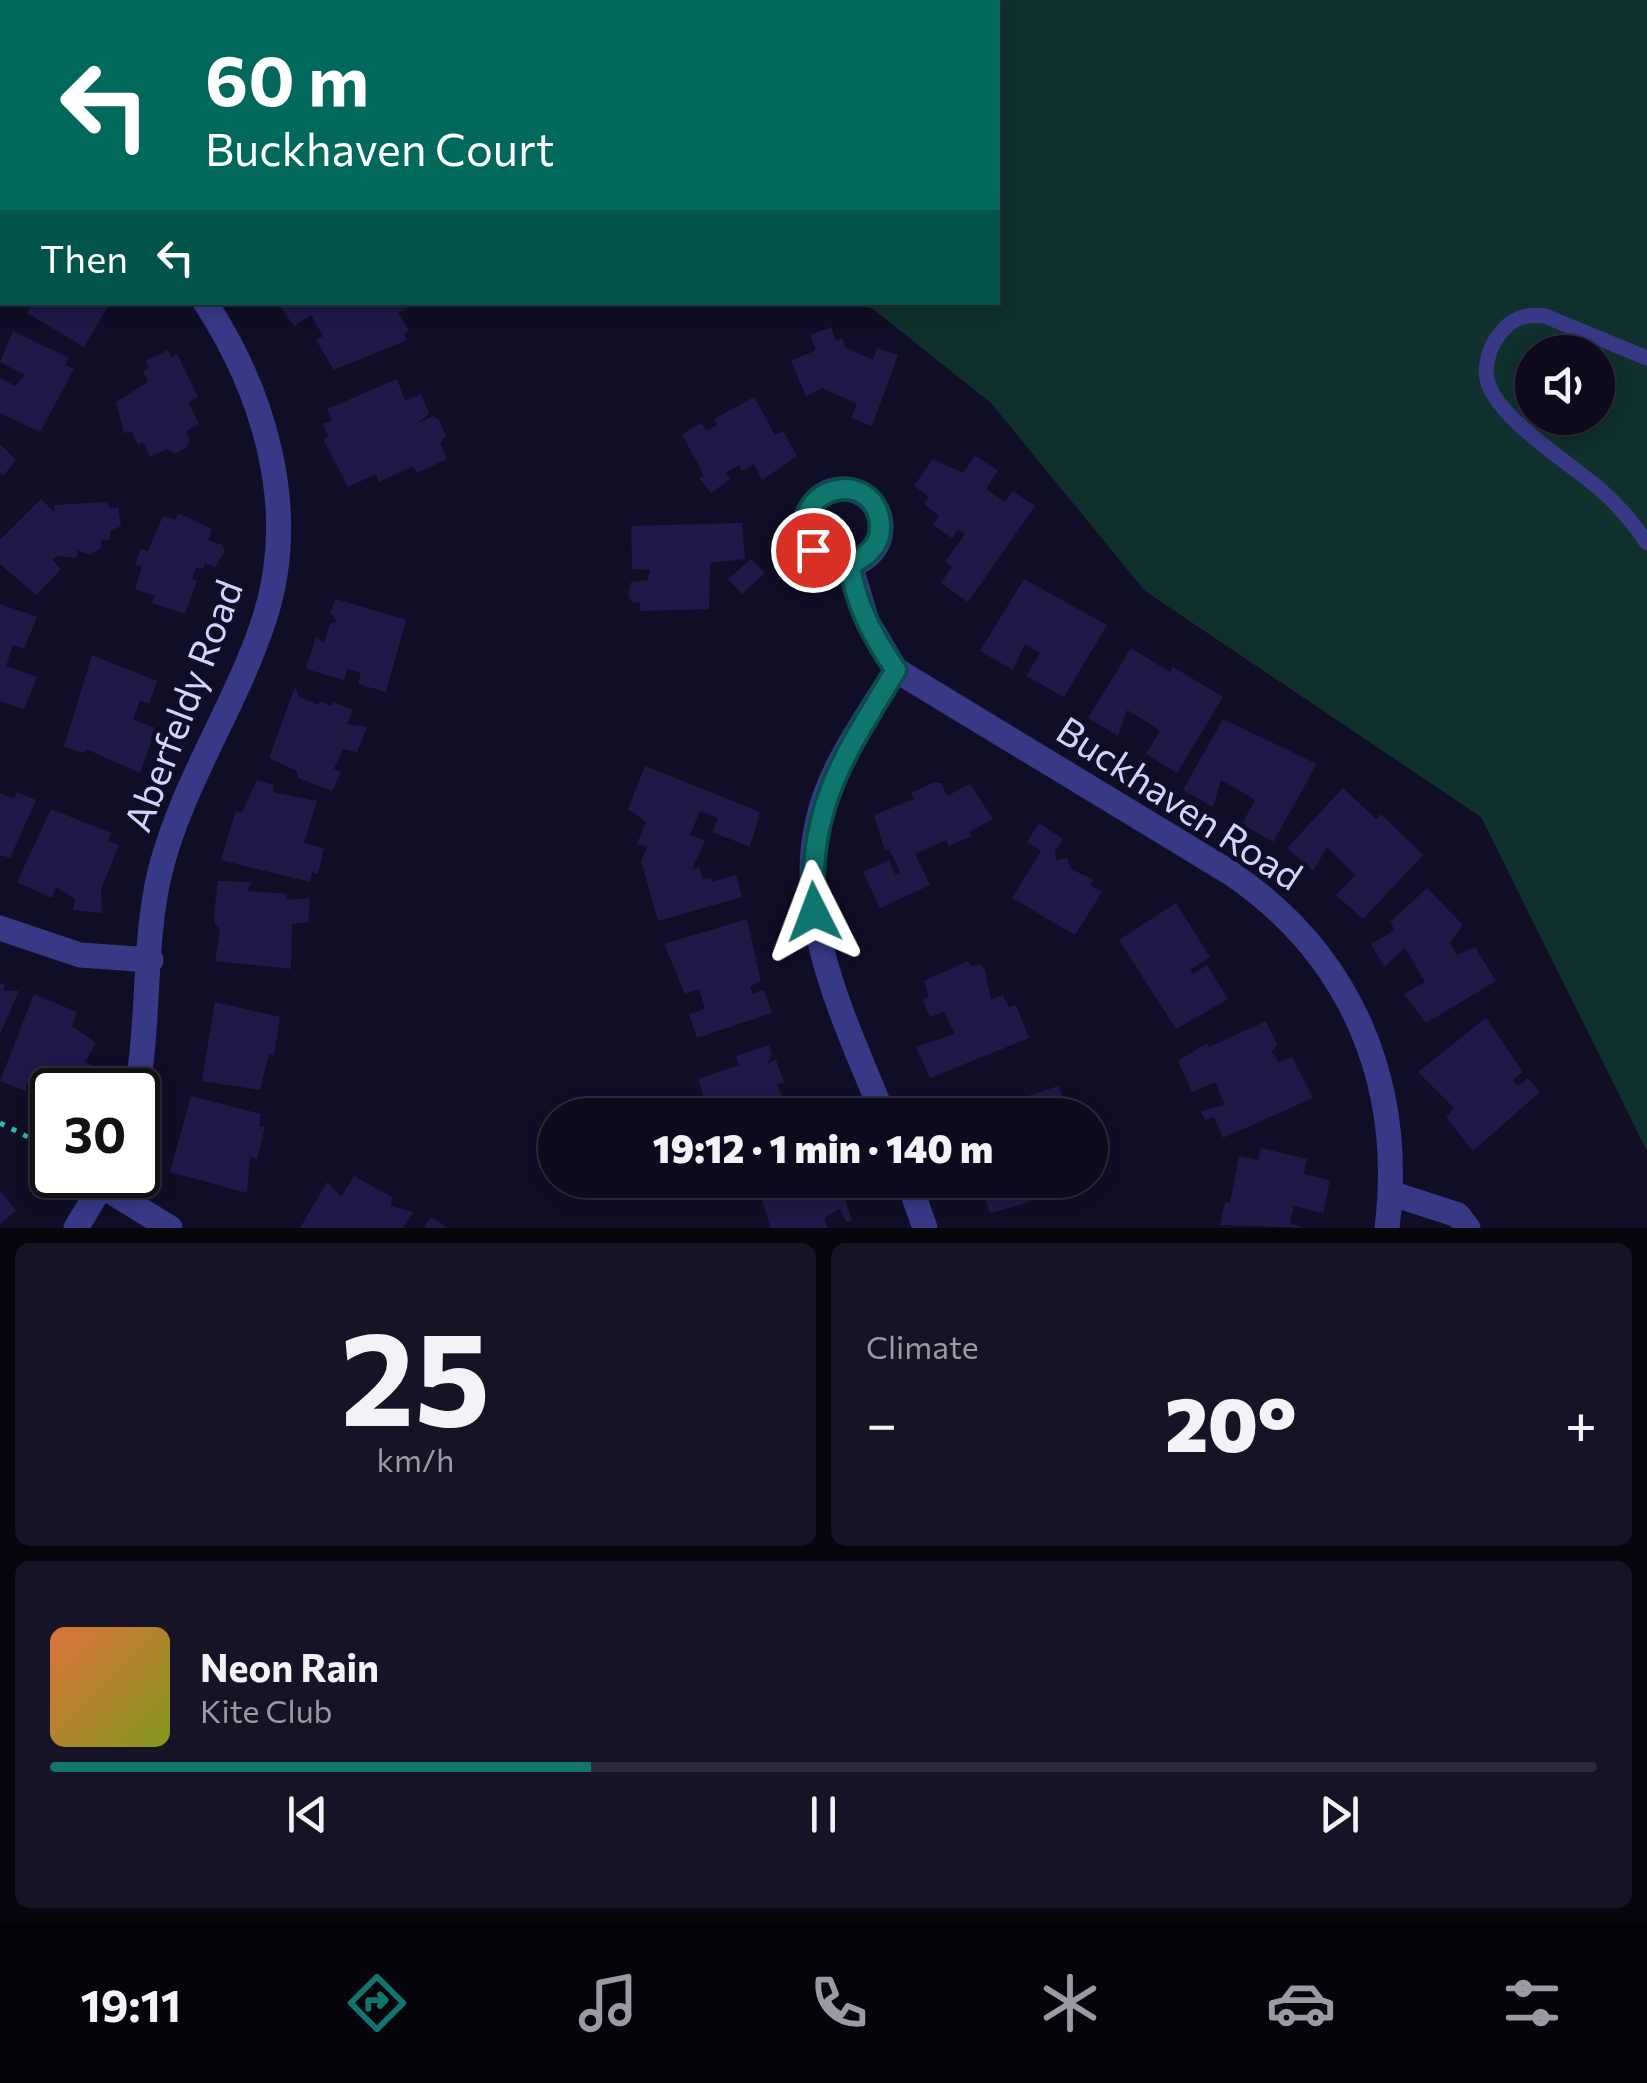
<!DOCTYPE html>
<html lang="en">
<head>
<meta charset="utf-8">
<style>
	body { margin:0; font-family:Commissioner,sans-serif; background:#151325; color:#f1f3f6; height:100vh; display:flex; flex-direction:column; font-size:38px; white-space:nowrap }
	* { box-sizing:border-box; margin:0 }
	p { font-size:32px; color:#9a9aa3 }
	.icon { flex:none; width:55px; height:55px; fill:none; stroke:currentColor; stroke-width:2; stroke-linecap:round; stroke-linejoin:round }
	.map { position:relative; height:1228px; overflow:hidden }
	.drawer { display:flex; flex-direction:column; gap:15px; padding:15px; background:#07060f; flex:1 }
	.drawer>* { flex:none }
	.hud { position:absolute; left:0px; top:0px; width:1000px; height:305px; box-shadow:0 5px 15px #0003,0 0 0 2px #2c2b3b; background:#00695c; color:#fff; overflow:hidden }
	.buttons { position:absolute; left:1515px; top:335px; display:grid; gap:20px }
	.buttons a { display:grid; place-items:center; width:100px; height:100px; border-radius:50%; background:#0c0a1c; box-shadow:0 5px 15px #0003,0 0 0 2px #2c2b3b; font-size:50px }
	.speed { position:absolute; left:30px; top:1068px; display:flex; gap:20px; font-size:50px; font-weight:700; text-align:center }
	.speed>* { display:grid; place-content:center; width:130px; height:130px; border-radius:50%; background:#0c0a1c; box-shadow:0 5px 15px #0003,0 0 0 2px #2c2b3b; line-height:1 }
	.speed .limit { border:5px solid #111; border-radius:15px; background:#fff; color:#111 }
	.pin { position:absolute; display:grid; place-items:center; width:85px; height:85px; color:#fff; margin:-42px; border:5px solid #fff; border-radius:50%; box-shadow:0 2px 10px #0007 }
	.me { position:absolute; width:110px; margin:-55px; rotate:357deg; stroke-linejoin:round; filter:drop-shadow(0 0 8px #0008) }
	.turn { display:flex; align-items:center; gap:35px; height:210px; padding:0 40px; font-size:45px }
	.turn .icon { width:130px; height:130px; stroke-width:2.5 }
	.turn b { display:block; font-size:70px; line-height:85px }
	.then { display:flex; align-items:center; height:95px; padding:0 40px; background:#0003; gap:20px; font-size:38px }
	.big { font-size:75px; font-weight:800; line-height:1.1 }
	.drawer .tile { flex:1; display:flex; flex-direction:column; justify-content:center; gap:15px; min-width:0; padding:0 35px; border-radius:15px; background:#151325 }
	.drawer .dial { align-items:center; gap:0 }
	.dial b { font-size:130px; line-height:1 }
	.song { display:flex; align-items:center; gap:30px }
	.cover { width:120px; height:120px; border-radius:15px; background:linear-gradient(135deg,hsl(20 70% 55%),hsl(70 70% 35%)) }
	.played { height:10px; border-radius:5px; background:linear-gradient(90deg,#0f766e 35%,#2c2b3b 35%) }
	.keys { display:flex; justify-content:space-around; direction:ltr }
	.heat { display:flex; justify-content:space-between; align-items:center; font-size:55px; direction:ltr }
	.drawer .tiles { flex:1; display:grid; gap:15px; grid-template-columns:1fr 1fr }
	.tile:last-child { grid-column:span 2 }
	.trip { position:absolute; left:538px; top:1098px; width:570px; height:100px; border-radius:50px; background:#0c0a1c; box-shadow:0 5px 15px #0003,0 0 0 2px #2c2b3b; font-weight:800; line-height:100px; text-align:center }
	.dock { display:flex; height:160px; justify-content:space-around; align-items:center; background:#05040b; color:#9a9aa3 }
	.dock .icon { width:70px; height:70px }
	.dock .selected { color:#0f766e }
	.dock b { font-size:45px; color:#f1f3f6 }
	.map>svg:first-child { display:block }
	.green { fill:#10302d; fill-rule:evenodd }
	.building { fill:#1f1948 }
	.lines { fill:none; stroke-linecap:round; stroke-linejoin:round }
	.path { stroke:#29bca9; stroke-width:5; stroke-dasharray:5 8; stroke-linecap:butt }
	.lane { stroke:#373987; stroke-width:15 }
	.street { stroke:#373987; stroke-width:25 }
	.route-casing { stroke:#0a4d48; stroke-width:25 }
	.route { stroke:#0f766e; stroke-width:18 }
	.labels { text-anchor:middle; stroke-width:10; stroke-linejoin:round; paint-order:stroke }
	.street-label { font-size:38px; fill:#d4d3ff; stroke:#100e26 }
</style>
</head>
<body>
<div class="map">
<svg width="1647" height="1228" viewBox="0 0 1647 1228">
	<rect width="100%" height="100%" fill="#100e26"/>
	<path class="green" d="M114,0H1647V1151L1481,817L1145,591L991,403L873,309L858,303L998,302V2ZM1532,352H1598V418H1532Z"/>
	<path class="building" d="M33,302H106L108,306L84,347L27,313Z
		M277,302H408L410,307L398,313L409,331L404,334L407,340L334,370L316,340L323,336L311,315L294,326Z
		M831,327L836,341L842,338L845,347L873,360L877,348L898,355L872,426L851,418L857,404L822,388L806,396L791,361L816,350L810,335Z
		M13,331L69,358L65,365L74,369L40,432L0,413V378L15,386L25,375L0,362Z
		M168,350L171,357L177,354L198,397L188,402L199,424L186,431L190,440L186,448L175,454L167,449L150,457L143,442L138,445L132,432L124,433L116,402L148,382L143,371L149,368L146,361Z
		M397,379L405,401L421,394L429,414L416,424L433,416L439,420L446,436L440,443L447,459L417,473L413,466L379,482L376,474L348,487L323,439L328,436L323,424L332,420L327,409Z
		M754,397L775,435L783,431L797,456L762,480L754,464L742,471L739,465L726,472L730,479L711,493L699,478L704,476L682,434L702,423L706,431L717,425L714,419Z
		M0,444L16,460L3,476L0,474Z
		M975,456L998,470L986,489L1005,502L1013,491L1035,506L968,602L941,583L952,567L945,562L965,534L958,529L952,538L933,525L939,516L924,504L929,497L914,486L933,459L963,473Z
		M41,499L55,513L54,505L107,502L110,508L118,507L121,526L110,531V540H101V548L90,555L78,550L76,558L57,556L52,560L61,569L36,595L0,564V540Z
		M178,513L212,529L208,540L222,545L225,551L215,567L205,563L203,569L196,567L192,579L197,581L185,614L152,603L155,596L135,589L142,567L135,565L141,549L148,551L163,516L175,520Z
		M742,523L745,559L710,563L709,609L640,611V603L632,602L628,596L631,582L648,580L650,570L632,569L631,526Z
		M751,559L765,573L742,594L728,579Z
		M1024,579L1107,625L1064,697L1026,676L1040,653L1025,644L1013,670L980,651Z
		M336,599L406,620L386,692L358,684L361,673L347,669L344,680L306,669L316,637L324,643L330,624L337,622L330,612Z
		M0,604L37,617L24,649L13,645L6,666L37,677L24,709L0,701Z
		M1131,648L1170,672L1173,667L1223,697L1177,773L1146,754L1160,731L1144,720L1127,710L1118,736L1088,718Z
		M92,655L157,681L149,704L140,700L133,720L156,728L140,773L86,749L84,753L64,747Z
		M295,687L299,697L319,705L320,701L331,706L334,702L353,710L347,724L367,727L357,752L343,749L334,769L341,772L332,791L298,778L297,771L269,758Z
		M1223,719L1317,764L1273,842L1242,824L1255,800L1239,790L1221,780L1213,807L1183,790Z
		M645,766L760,812L750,847L712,832L718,818L700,811L690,835L705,841L692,869L699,867L703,880L711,878L712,882L736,875L742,897L658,921L641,861L647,847L637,844L646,822L628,809Z
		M257,780L274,785L273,792L317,801L304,843L324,848L318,874L312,872L310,882L221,860L236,810L241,813L244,808Z
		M933,783H941L947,796L970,784L993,819L969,832L972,836L949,846L946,840L915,854L930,885L880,908L863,872L889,860L895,874L900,872L889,849L885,851L874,815L914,799L911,793Z
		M1343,788L1376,819L1381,814L1423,855L1363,919L1336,895L1355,875L1327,847L1313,871L1287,848Z
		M17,792L36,800L10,858L0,855V793L14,799Z
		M51,809L111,833L108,841L119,845L101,889L102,913L73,910L75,899L56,887L52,898L17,882Z
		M1039,823L1063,839L1055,852L1056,860L1067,858L1071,869L1094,880L1090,885L1102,892L1075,935L1012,898L1041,851L1027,842Z
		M218,881L252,882L247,891L287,894L286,900L310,898L308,922L292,924L291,969L215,961L220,929L215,925L214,912Z
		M1427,888L1463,925L1450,943L1457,955L1475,947L1496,981L1426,1023L1404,994L1425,982L1405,948L1384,967L1371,944L1395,930L1390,922Z
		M1176,903L1210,957L1190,970L1193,974L1207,965L1228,999L1176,1029L1119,940Z
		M747,919L761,982L750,986L753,994L764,990L772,1013L697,1038L689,1014L705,1009L699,989L685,994L664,944Z
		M968,961L970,966L981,964L985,970L991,1000L1003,995L1009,1007L1016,1005L1029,1038L930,1078L916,1047L955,1034L944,1012L930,1017L923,1000L929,996L924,981Z
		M0,983L5,985L3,991H19L0,1034Z
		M34,994L77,1012L72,1026L96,1043L85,1062L92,1065L86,1080L82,1079V1086L93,1090L52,1093L26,1083V1091L0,1081Z
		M215,1002L280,1017L274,1055L269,1054L260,1090L202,1081Z
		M1486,1018L1523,1072L1513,1080L1518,1086L1528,1078L1540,1092L1473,1151L1446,1117L1454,1108L1418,1072Z
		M1266,1021L1277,1045L1270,1054L1274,1053L1278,1063L1292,1057L1313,1098L1223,1138L1214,1117L1205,1120L1201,1111L1225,1105L1215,1082L1192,1092L1178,1061L1207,1043L1209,1047Z
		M769,1045L772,1054L767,1064L776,1060L784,1082L777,1085L787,1107L810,1098L815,1115H710L698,1079L739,1065L736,1056Z
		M1058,1086L1066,1105L1059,1110L1061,1115H971Z
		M191,1096L261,1114L259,1126L265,1127L257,1159L250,1157L247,1193L170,1172Z
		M1261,1148L1307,1159L1304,1174L1330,1180L1323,1213L1294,1206L1290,1223L1304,1228L1220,1225L1225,1202L1230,1203L1239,1156L1258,1160Z
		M354,1176L392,1197L391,1206L413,1212L403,1228H300L327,1182L341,1197Z
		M798,1180H838L852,1220L846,1222L840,1209L824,1218L828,1228H771L758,1188Z
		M979,1180H1042V1181L1026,1186L1030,1202L990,1213Z
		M0,1190L16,1211L0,1224Z
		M430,1218L434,1219L448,1228H424Z"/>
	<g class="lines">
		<path class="path" d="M0,1123L52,1149"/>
		<path class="lane" d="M1647,358L1545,316C1524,314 1511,318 1499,335C1490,346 1484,365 1487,379C1494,417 1573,465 1602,491C1619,506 1634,524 1647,543"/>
		<path class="street" d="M0,158L2,159
			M0,240L2,236
			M805 527a38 38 0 1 1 76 0a38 38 0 1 1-76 0Z
			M850,565L867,621L896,670L1229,872C1351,954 1405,1082 1387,1228
			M0,928L80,955L151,960
			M137,1090C150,1018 143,942 160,872C182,783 236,706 264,620C300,511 265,394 205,302
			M883,1115C846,1021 794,923 818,820C830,766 868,716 896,670
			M908,1180L925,1228
			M102,1186L170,1228
			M1390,1193L1458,1215L1468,1228
			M76,1228L108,1175"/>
	</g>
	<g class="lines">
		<g class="route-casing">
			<path id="route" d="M813,550C779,489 875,463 880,524C882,545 867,556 850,565C855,603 874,639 896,670C844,756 807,807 814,912"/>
		</g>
		<use href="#route" class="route"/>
	</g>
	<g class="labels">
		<g class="street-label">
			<text transform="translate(184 706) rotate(-69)" y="13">Aberfeldy Road</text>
			<text transform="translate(1179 804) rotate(33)" y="13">Buckhaven Road</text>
		</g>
	</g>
</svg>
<div class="buttons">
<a><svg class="icon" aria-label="sound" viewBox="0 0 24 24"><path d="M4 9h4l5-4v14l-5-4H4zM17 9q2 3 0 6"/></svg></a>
</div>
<div class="speed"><div class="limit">30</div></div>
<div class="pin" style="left:813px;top:550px;background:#d93025"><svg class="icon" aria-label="arrive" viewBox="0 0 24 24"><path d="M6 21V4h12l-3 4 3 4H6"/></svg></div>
<svg class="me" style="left:814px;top:912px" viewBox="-20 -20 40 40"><path d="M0-17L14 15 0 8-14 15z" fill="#0f766e" stroke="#fff" stroke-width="4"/></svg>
<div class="trip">19:12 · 1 min · 140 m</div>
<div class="hud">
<div class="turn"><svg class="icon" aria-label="left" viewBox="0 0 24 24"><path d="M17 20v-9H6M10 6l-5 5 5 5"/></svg><div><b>60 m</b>Buckhaven Court</div></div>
<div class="then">Then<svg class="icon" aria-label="left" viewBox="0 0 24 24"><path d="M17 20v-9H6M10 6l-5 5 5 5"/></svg></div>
</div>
</div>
<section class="drawer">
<div class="tiles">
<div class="tile dial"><b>25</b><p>km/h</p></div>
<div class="tile"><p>Climate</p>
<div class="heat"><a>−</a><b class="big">20°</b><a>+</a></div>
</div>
<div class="tile">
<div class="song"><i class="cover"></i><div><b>Neon Rain</b><p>Kite Club</p></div></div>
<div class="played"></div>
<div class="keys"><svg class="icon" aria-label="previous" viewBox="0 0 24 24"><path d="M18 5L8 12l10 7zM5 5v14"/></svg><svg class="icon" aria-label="pause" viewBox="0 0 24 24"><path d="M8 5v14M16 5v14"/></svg><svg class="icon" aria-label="next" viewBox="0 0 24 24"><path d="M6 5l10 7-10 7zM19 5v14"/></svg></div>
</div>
</div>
</section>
<nav class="dock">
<b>19:11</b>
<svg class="icon selected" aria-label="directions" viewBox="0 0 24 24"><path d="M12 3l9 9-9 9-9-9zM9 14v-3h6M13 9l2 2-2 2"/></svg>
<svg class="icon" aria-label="music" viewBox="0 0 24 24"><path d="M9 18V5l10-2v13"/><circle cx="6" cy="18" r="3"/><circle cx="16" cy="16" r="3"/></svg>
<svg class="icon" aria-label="phone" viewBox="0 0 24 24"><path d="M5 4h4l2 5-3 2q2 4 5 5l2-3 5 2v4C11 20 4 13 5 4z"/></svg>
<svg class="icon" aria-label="climate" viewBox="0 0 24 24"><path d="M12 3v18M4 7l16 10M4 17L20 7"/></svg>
<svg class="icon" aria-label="car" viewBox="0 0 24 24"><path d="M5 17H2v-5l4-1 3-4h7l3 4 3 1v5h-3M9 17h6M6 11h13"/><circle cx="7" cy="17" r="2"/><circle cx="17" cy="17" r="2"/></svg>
<svg class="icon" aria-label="filters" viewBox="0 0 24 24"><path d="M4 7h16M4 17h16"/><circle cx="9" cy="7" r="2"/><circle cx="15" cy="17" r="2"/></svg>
</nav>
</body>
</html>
